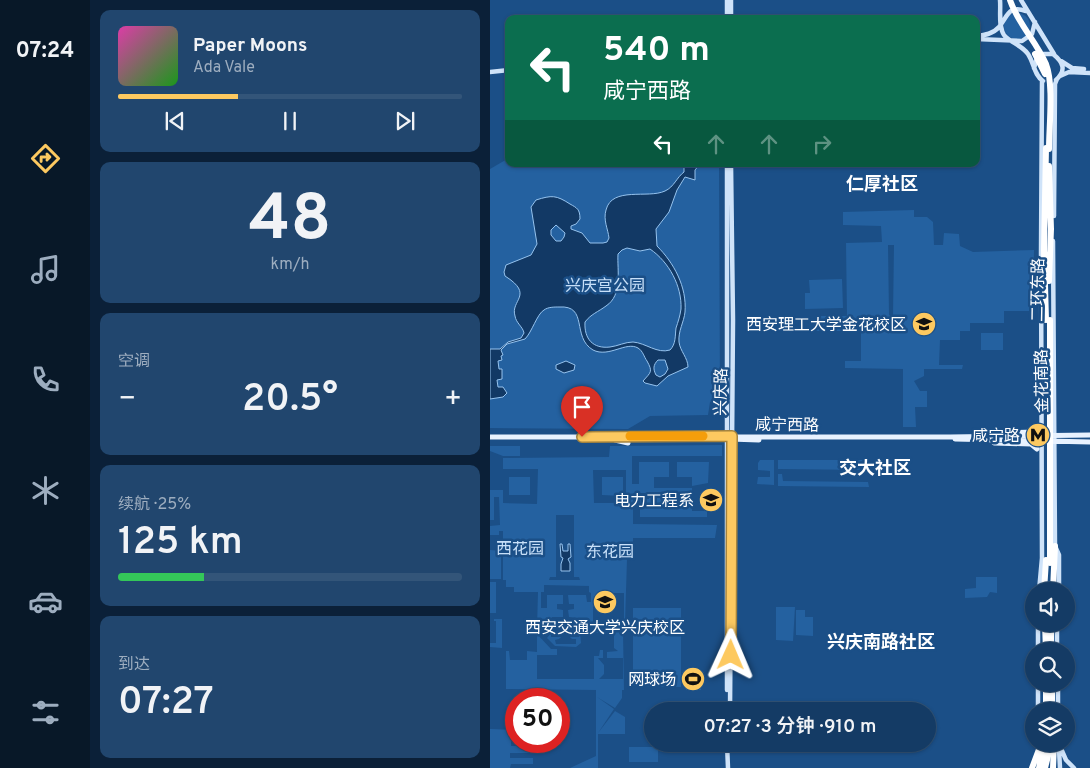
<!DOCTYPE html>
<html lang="zh">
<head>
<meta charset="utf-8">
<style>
	body { margin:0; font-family:Overpass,"Noto Sans SC",sans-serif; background:#21466e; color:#f1f3f6; height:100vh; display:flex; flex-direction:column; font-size:19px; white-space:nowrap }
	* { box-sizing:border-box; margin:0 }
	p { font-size:16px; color:#9dadbf }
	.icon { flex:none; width:28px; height:28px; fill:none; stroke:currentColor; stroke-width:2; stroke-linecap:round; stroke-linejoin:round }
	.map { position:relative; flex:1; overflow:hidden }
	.drawer { display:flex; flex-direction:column; gap:10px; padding:10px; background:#0b2038; width:400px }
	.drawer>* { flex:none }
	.hud { position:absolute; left:15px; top:15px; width:475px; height:152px; border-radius:10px; box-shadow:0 1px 4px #0004,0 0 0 1px #335579; background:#0b6e4f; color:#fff; overflow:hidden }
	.controls { position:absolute; left:535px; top:582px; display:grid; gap:10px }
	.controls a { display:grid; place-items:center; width:50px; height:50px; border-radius:50%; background:#143b65; box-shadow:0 1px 4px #0004,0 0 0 1px #335579; font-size:25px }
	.speed { position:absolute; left:15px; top:688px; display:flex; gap:10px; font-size:25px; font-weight:700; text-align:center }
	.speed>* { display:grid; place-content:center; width:65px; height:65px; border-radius:50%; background:#143b65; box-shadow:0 1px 4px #0004,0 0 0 1px #335579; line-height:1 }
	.speed .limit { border:8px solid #d22; background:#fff; color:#111 }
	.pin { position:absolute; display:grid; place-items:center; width:42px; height:42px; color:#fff; margin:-51px -21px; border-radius:50% 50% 50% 0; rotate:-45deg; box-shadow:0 0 5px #0007 }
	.pin .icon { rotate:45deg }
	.me { position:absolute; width:55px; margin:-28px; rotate:1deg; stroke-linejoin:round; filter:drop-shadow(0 0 4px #0008) }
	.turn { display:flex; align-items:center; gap:18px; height:105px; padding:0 15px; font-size:22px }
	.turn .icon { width:65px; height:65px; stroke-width:2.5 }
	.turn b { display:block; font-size:35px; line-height:42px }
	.lanes { display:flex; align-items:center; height:48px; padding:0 15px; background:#0003; justify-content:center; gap:25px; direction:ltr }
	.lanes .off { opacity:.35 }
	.big { font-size:38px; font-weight:600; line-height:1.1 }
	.drawer .widget { flex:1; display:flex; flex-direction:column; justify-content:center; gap:8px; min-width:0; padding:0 18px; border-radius:10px; background:#21466e }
	.drawer .dial { align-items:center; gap:0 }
	.dial b { font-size:65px; line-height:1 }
	.song { display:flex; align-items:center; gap:15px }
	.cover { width:60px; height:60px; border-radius:8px; background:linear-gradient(135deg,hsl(320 70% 55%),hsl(120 70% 35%)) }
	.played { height:5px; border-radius:2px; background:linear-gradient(90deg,#fdc960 35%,#335579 35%) }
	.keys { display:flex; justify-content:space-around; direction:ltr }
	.heat { display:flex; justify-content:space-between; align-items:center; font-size:28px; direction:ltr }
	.charge { height:8px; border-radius:4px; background:linear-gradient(90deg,#34c759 25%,#335579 0) }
	.trip { position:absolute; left:154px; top:702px; width:292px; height:50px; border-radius:25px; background:#143b65; box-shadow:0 1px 4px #0004,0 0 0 1px #335579; font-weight:600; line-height:50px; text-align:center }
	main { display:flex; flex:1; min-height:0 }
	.tabs { display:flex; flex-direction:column; width:90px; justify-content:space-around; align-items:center; background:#081828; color:#9dadbf }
	.tabs .icon { width:35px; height:35px }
	.tabs .selected { color:#fdc960 }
	.tabs b { font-size:22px; color:#f1f3f6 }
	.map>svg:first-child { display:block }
	.green { fill:#2461a0; fill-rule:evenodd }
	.water { fill:#123965; stroke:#96c3ee; fill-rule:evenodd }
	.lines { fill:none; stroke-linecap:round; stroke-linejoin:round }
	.secondary { stroke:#cfe3f9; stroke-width:4.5 }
	.primary { stroke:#e8f2ff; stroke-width:5 }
	.highway { stroke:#fff; stroke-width:6 }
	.highway-bridge { stroke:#fff; stroke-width:6 }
	.route-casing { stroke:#a4833e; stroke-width:12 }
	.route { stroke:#fdc960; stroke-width:9 }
	.slow { stroke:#f59e0b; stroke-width:9 }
	.labels { text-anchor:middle; stroke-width:5; stroke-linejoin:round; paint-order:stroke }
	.park-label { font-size:16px; fill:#c8e0f9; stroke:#1b4f87 }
	.street-label { font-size:16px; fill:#fff; stroke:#1b4f87 }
	.poi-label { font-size:16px; fill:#fff; stroke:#1b4f87; text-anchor:end }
	.neighbourhood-label { font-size:18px; font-weight:bold; fill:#fff; stroke:#1b4f87 }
</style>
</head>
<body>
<main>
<nav class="tabs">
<b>07:24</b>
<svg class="icon selected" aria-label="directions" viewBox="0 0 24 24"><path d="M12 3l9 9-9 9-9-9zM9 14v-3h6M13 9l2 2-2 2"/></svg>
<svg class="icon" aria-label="music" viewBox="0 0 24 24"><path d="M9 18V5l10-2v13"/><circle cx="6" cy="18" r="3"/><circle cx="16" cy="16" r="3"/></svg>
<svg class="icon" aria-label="phone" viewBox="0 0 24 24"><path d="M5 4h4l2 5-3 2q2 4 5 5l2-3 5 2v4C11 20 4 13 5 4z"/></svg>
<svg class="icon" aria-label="climate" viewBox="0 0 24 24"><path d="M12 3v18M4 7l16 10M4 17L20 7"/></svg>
<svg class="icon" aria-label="car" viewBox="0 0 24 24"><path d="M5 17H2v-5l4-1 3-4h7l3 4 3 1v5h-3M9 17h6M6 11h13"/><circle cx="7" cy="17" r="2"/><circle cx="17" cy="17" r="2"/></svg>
<svg class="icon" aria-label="filters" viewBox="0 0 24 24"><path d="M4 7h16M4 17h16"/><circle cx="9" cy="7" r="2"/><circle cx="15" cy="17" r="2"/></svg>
</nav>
<section class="drawer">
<div class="widget">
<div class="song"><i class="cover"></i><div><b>Paper Moons</b><p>Ada Vale</p></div></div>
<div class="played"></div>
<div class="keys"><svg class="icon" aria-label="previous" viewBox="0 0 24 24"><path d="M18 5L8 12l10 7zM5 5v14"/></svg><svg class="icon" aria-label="pause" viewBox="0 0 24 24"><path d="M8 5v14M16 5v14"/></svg><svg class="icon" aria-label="next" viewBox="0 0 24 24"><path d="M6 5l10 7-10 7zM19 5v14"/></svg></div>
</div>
<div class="widget dial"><b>48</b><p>km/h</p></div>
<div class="widget"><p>空调</p>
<div class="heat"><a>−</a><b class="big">20.5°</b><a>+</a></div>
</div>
<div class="widget"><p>续航 · 25%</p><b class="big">125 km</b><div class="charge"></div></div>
<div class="widget"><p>到达</p><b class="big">07:27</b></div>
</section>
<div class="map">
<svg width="600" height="768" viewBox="0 0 600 768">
	<rect width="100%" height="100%" fill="#1b4f87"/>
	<path class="green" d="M514 26a13 13 0 1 1 26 0a13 13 0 1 1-26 0Z
		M19,158V164H229L230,402H220L218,415L160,416L138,429L0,428V169Z
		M424,210V217H437L443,222L444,245H453L454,233L469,234L470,246L483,252L544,250L543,311H514V323H480V331H470V340H450L449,365H473L472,369H434V376L424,381L430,391H437V407H425L426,427H413V369L355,368V361H371V331H325V316H357L356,243L392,242L391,226L353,225V212ZM398,245H404L403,316L399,315Z
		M352,279L353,308L315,309V293H320L319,280Z
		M491,333H513V350H491Z
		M232,445V456H142V484H149V462H179V477H164V488H202V511H217V517H150V499H159V493H143V524L227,525L225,538H143V559H137L135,623H134V593H108V600H103V627H98L90,618L79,617L78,610L84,609V604H79L78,595H96L97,602H101V593L99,592V586L54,585V592H51V608H57V595H73V604H67V609L73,610V617H62L54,626L61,627L53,635L47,628L48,592H24V587H16V580H13V531H9V535H0V526L10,525L9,497H4V520H0V490H13V503L47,504L48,469H13V458L119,457L120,446ZM103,470H136V503H104ZM66,515H84V577H89L90,580H59L60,577H66Z
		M0,446H30V456H13L0,451Z
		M270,460H284V485L267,484L268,477H280V471L268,470V463Z
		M288,460H378V470L288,469Z
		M187,462H219L218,483L202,486V477H187Z
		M288,474H292L293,481L378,482L379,487L288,486Z
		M19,477H40V495H19Z
		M112,477H133V496L112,495Z
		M0,550L11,551V579H0Z
		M486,577H507V593L500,592L497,597L475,598V589L486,588Z
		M0,582H6V613H0Z
		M286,607H305L303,641L286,640Z
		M143,608H191V687L143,686Z
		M306,610H315V617H323V636L306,635Z
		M4,619H12V648L0,647V643H6V621H4Z
		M83,628L90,631L91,643L86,647L65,646L57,638L61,633V637H71L69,639L65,640L66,644H86V639H82L80,637H89V633Z
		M105,631L133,632L134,690H132V698L125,708L107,697L124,709L108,733L125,711L135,717V734H108V768H80L106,756V690L16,689V651H19L20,660H37V651L47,652V634L61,649H67V655H47V679H104V656H109L110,650H113V658H108L114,665V674L109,679H133V658H117V652L128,651L124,648V636L121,633H105Z
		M196,670H211V690H196Z
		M0,729L26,730V740H21V746H42L43,741H45V746H43V753H20V758H43V764H21L20,768H0Z
		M139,747H168V762H139Z"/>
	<path class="water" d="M195,164H210L205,170V180L195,177L187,190L179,212L166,229L167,246C184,263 197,287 195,312C194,322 188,331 189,342C190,351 198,358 198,367L178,376L167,386L155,383L153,381C161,372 163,372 157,361C154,357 153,351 148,348C136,341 119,358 103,350C81,337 99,305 69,307C64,307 58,307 54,310C47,314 42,332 35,339L17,344L11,350L13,355L11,356L12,360L8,361L9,369H12V379L7,380L8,387H13L17,393L13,397L0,399V349H10L18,342L31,338L34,333C33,327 26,323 25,316C20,300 45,295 15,276L14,272L16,265L41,255L47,244L41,207L46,200C62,195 66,195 80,204C87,208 90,209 90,219L86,224L81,226V229L92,233L100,243H113L117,242L119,238C118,229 113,220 116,210C122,186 158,199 175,191C184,187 187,177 194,172V167H192ZM66,225L75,233L74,237L71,241H66L61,235V230ZM137,248L150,251L160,249C179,262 192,286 191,309C190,316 188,322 186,328C185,336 186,344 180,350C167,354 156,343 143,342C135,342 128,346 120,347C103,349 94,339 95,322C101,314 108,312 116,306C133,295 127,270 128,254L132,250ZM168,360H175L178,369L175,374L170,377L166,375C163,369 163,365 168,360Z
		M76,361L85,365L84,370L74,373L66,369V365Z
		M70,544H72L73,551H78V544H80L81,557L78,559L80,563V571H71V564L73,558L71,557Z"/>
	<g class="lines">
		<path class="secondary" d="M510,0C511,10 508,26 514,35C519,42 532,45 538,54C544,63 544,75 553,81
			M531,0L564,54
			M237,19V0
			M241,19V0
			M486,36C495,35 503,34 509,27C518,16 518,5 536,11
			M486,39L532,41L542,34L545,22
			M571,61L582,68L594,69
			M544,68L547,58L553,54H563C573,62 577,70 566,80
			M0,72L19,70
			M570,76L579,72L600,73
			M564,216L565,84L567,79
			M563,241L565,546L569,555V591
			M549,591L552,558L551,253L552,81
			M567,624V651
			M548,651V624
			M568,684V711
			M237,690V164
			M240,711L243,320L241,164
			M548,711V684
			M237,744L238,768
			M569,744L576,760L584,768
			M569,749L570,768"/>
		<path class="primary" d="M503,433L547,432L552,434
			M0,437H460L600,435
			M240,439L269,440
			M465,439L600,442
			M125,440L138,443
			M504,443L541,444L547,449"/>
		<path class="highway" d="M556,148L554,250L556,320
			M559,166L561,229L559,281
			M554,591L556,560
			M563,591L565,546
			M555,624L556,651
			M561,651V624
			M556,684V711
			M562,684V711
			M563,768L564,744"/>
		<path class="highway-bridge" d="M520,0C528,24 546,41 556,64C564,84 559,126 559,149
			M545,54L555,74
			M560,563V320
			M542,768L551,744
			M549,768L555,744
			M555,768L561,744"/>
	</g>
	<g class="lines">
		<g class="route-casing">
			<path id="route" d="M92,437L242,436L241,655"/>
		</g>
		<use href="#route" class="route"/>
		<path class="slow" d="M140,436H213"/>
	</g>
	<defs>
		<g id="university-disc" transform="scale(1.25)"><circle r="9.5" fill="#fdc960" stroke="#1b4f87"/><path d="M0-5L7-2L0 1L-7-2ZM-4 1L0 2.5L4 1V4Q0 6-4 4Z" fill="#111"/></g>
		<g id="metro-disc" transform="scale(1.25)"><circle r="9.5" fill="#fdc960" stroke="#1b4f87"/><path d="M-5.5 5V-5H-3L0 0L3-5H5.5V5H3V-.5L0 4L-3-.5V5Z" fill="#111"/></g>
		<g id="stadium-disc" transform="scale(1.25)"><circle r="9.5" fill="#fdc960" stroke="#1b4f87"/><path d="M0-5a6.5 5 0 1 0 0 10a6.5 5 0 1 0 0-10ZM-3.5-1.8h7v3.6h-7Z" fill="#111"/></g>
	</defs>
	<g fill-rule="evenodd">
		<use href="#university-disc" x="434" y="324"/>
		<use href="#metro-disc" x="548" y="435"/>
		<use href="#university-disc" x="221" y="500"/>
		<use href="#university-disc" x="115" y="602"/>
		<use href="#stadium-disc" x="203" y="679"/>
	</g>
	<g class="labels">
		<g class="park-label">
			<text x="115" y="291">兴庆宫公园</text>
			<text x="30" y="554">西花园</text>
			<text x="120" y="557">东花园</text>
		</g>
		<g class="street-label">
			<text transform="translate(547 290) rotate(-89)" y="6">二环东路</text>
			<text transform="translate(551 381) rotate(-91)" y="6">金花南路</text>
			<text transform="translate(230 392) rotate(-89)" y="6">兴庆路</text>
			<text transform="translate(297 424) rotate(1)" y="6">咸宁西路</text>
		</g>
		<g class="poi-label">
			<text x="416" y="330">西安理工大学金花校区</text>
			<text x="530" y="441">咸宁路</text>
			<text x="204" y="506">电力工程系</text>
			<text x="115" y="633" text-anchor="middle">西安交通大学兴庆校区</text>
			<text x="186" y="685">网球场</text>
		</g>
		<g class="neighbourhood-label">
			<text x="392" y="190">仁厚社区</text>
			<text x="385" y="474">交大社区</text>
			<text x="391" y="648">兴庆南路社区</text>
		</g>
	</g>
</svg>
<div class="controls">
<a><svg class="icon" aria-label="sound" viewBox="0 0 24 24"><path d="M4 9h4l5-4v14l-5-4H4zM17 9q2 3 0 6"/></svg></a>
<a><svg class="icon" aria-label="search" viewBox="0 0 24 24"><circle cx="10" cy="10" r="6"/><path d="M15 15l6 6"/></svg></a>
<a><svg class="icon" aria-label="layers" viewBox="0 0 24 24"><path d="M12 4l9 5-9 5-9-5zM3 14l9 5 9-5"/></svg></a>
</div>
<div class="speed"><div class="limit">50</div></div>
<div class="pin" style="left:92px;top:437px;background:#d93025"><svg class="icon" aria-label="arrive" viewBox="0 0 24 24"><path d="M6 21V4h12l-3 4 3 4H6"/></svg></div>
<svg class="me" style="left:241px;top:655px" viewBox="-20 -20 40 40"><path d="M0-17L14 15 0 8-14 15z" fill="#fdc960" stroke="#fff" stroke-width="4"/></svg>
<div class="trip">07:27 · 3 分钟 · 910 m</div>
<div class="hud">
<div class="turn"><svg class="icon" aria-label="left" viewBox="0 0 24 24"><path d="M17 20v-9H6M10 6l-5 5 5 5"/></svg><div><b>540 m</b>咸宁西路</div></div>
<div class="lanes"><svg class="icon" aria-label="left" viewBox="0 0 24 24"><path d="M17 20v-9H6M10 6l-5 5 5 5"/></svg><svg class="icon off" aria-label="ahead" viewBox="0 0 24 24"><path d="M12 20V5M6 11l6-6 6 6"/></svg><svg class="icon off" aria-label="ahead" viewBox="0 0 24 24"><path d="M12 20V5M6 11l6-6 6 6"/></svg><svg class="icon off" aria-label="right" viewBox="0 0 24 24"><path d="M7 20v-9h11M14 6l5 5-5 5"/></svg></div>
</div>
</div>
</main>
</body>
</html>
